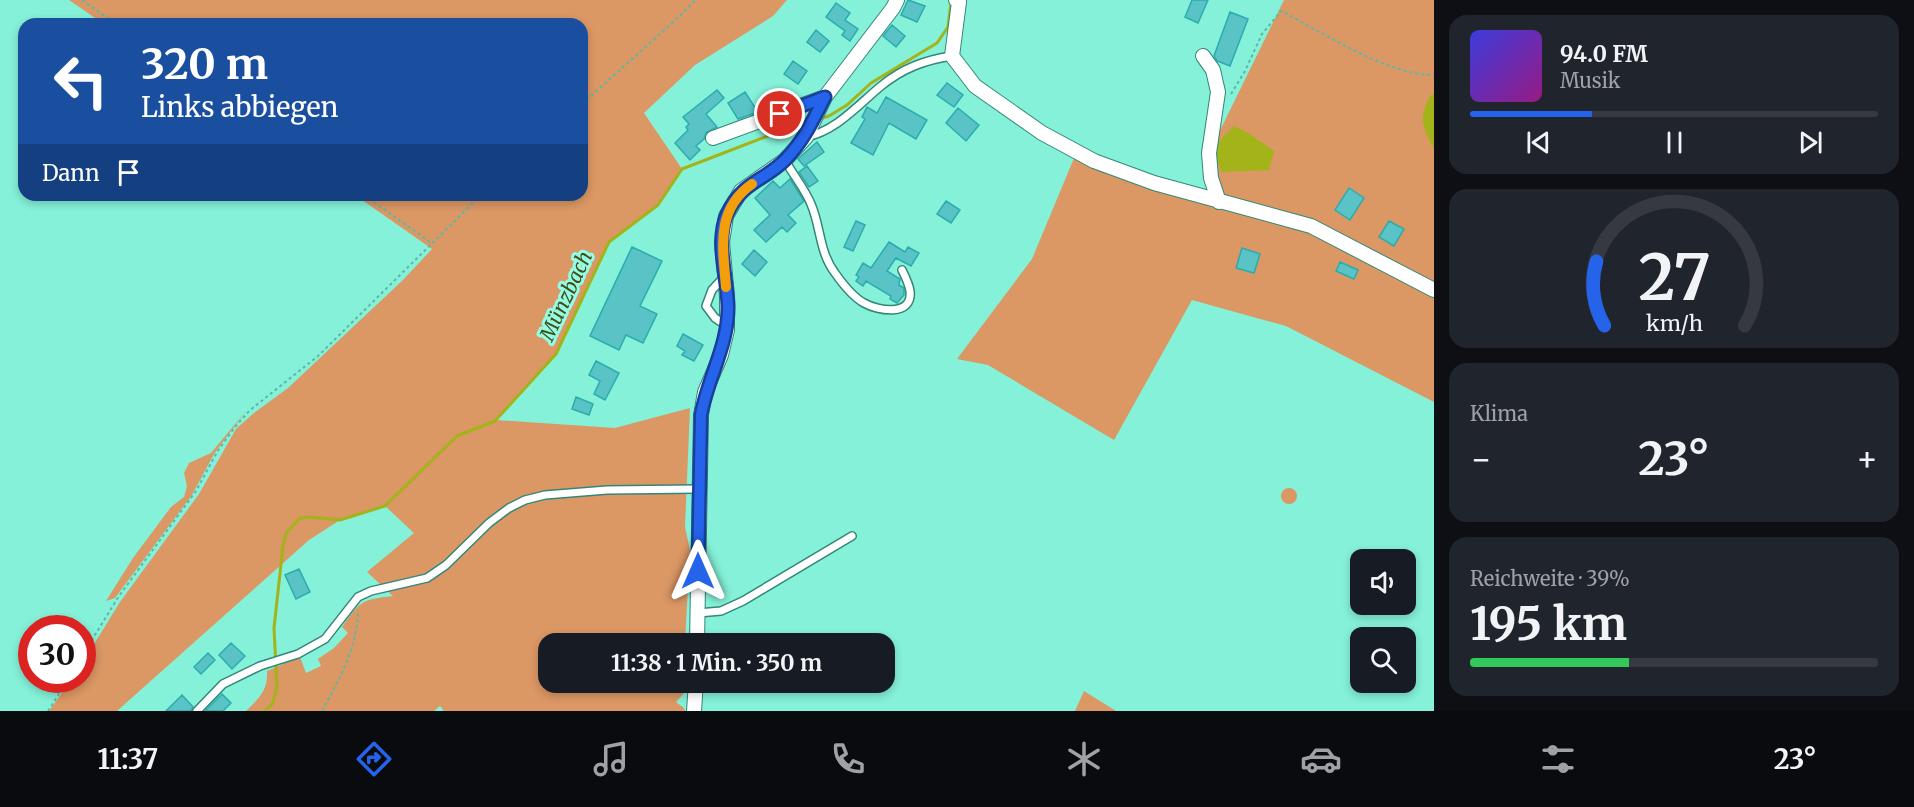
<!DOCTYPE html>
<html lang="de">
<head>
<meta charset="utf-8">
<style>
	body { margin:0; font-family:Merriweather,serif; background:#20242c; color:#f1f3f6; height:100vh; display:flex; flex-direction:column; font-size:22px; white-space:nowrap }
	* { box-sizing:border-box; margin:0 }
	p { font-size:20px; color:#9ea1a6 }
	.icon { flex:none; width:33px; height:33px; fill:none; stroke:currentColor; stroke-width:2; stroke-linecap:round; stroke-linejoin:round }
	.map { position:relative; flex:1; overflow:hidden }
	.drawer { display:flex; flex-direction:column; gap:15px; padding:15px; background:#0d0f14; width:480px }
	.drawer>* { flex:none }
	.top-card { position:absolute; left:18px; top:18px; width:570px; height:183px; border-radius:18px; box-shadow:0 3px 9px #0003; background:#1a4fa0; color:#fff; overflow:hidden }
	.tools { position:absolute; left:1350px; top:549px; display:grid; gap:12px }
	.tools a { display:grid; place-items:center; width:66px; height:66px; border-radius:12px; background:#171b24; box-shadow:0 3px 9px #0003; font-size:30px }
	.speed { position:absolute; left:18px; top:615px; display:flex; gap:12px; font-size:30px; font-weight:700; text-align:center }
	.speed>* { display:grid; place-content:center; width:78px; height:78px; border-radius:50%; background:#171b24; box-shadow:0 3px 9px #0003; line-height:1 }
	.speed .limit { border:9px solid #d22; background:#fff; color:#111 }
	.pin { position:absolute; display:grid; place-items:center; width:51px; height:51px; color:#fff; margin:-26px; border:3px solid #fff; border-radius:50%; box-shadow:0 2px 6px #0007 }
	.me { position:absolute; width:66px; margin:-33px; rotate:0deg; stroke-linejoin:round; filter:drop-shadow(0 0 4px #0008) }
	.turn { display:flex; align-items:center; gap:21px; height:126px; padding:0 24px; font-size:27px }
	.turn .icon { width:78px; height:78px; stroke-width:2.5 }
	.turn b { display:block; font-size:42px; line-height:51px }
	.then { display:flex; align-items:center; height:57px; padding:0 24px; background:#0003; gap:12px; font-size:22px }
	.big { font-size:45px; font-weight:700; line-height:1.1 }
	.drawer .card { flex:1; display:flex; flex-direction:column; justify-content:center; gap:9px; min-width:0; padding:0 21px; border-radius:18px; background:#20242c }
	.drawer .dial { align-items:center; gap:0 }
	.dial svg { height:156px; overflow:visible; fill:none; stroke:#363941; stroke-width:7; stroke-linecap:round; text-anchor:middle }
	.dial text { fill:#f1f3f6; stroke:none }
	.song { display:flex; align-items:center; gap:18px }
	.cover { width:72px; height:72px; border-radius:9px; background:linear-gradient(135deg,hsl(240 70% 55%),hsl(310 70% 35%)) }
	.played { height:6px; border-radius:3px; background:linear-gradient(90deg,#2563eb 30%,#363941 30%) }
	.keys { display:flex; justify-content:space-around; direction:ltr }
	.heat { display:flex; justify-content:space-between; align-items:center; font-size:33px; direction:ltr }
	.charge { height:9px; border-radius:4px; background:linear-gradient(90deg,#34c759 39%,#363941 0) }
	.trip { position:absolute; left:538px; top:633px; width:357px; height:60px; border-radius:18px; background:#171b24; box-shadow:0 3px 9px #0003; font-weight:700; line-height:60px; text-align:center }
	.dock { display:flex; height:96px; justify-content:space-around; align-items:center; background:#090b0e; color:#9ea1a6 }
	.dock .icon { width:42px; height:42px }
	.dock .on { color:#2563eb }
	.dock b { font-size:27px; color:#f1f3f6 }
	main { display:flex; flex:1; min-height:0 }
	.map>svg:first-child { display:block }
	.green { fill:#db9764 }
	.water { fill:#a2b41a }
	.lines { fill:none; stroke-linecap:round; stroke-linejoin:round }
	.stream { stroke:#a2b41a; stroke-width:3 }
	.building { fill:#59c3c5; stroke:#2bacaf; stroke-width:1.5 }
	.lane-casing { stroke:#338776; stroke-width:10 }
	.street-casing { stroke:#338776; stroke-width:16 }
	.path { stroke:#5eb7a3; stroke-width:2; stroke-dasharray:3 3; stroke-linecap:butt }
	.lane { stroke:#fff; stroke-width:7 }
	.street { stroke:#fff; stroke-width:14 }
	.route-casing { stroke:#184099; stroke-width:15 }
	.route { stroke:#2563eb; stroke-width:10 }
	.slow { stroke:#f59e0b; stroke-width:10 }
	.labels { text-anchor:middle; stroke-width:6; stroke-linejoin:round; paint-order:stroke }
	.water-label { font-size:20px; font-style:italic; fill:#454d16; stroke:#93fee5 }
</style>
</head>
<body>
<main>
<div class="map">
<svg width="1434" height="711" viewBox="0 0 1434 711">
	<rect width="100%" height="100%" fill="#85f1d8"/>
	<path class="green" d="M69,0H787L773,16L695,65L644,113L682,169L658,205L609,242L556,354L496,420L615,428L690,408L685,527L690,550L685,643L549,644V682L684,683L685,692L676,702L684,708L685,711H444L440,706L434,711H246C259,698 268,691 267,671L300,657L306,673L321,666L318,659L334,648L348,633L342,627C361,600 361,600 393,596L367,572L414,533L385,506L340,520L309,540L117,711H49L71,680H82L83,662L120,602L199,494L236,429L254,413L288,388L403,280L432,249L355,195H582V24H104Z
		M1284,0H1434V402L1286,326L1192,300L1114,440L988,365L957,359L1032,259L1077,151L1213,198L1209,153Z
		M246,411L214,454L192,495L115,598L106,601L133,558L171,507L184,497L187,486L184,473L189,463L211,453Z
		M1281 496a8 8 0 1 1 16 0a8 8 0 1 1-16 0Z
		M1084,691L1116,711H1075Z"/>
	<path class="water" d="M1434,94V150C1423,126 1417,119 1431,95Z
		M1234,126L1250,134L1274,151L1269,170L1222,172C1210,147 1216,144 1234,126Z"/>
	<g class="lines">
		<path class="stream" d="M819,119L829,116L847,105L871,83L937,43L948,27L951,2
			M265,711L273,703L277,687L274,628L283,546L286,533L300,518L310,517L340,520L385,506L457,436L495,421L556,354L609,242L658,205L682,169L778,132L807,122"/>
	</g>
	<path class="building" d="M908,0L925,6L917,22L901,15Z
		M1192,0H1208L1198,23L1185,17Z
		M836,3L850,13L845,20L858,29L850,41L842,35L845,31L826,17Z
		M1230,12L1248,19L1230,66L1217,61L1214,56Z
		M892,25L905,36L896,47L883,36Z
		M816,30L829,41L820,52L807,42Z
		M793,61L807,71L798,84L784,74Z
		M947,83L963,95L954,107L937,95Z
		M717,90L724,98L706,114L717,127L706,133L704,139L696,146L700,150L690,160L675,143L688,130L686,127L689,124L683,117Z
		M745,92L758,112L738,119L728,103Z
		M886,97L927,120L916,139L889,123L873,155L851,143L865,119L862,117L867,107L877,113Z
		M958,108L979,125L966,141L946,123Z
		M817,142L824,152L804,166L798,159Z
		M807,166L818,181L809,187L799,172Z
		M790,179L804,201L788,215L796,223L787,232L782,227L766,242L754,230L770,215L755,198L773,181L780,188Z
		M1349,188L1364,198L1350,220L1335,210Z
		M946,201L960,210L951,223L937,214Z
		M856,221L865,225L853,251L844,247Z
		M1389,221L1404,229L1394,246L1379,237Z
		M889,242L905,252L908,247L919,253L911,266L896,258L887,271L900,279L899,285L904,288V295L897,303L890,299L891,296L866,281L863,286L856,281L859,277L856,275L863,263L871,268Z
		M632,247L662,261L640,306L657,314L643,343L626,335L619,350L590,336Z
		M1242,248L1260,254L1254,273L1236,268Z
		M754,250L767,262L755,276L742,264Z
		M1340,262L1358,270L1354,279L1336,271Z
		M683,334L703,345L694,361L682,355L685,351L677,346Z
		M596,361L619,373L605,400L594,394L600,381L589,375Z
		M576,397L593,404L589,415L572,409Z
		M299,569L310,592L296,599L285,575Z
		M231,643L245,656L232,669L219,655Z
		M208,653L215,660L201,674L194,667Z
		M222,694L231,703L223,711H205Z
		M182,695L193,707L191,711H166Z"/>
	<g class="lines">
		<g class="lane-casing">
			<path id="lane" d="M806,137C836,131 858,105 881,86C903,68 925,60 952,56
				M785,160C793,175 805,189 811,204C821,227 819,252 835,273C842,283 853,297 864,303C878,311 913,317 910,291C909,284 905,276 902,270
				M725,276L712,290L706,306L715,318L727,326
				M698,613L721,611L743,601L852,536
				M197,711L223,684L260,666L298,654L325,639L358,597L371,591L427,578L446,565L489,523L509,508L525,500L545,495L607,490L698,489"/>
		</g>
		<g class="street-casing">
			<path id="street" d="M956,0L959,2L952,56L975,86L1042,133L1094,161L1154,183L1311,226L1434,290
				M1203,56L1213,70L1218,92L1209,153L1211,178L1219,202
				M713,138L825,97
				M697,644L701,415L705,392L721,355L727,330V296L722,242L726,216L741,191L785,160L806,137L825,97L893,8L897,0
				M694,711L696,682"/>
		</g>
		<path class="path" d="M82,0L116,24
			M1231,94L1245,71L1262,34L1281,11C1322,32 1389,76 1434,75
			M582,104L680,16L695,0
			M364,195L430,242
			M82,656L119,596L196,491L217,452L235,427L249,411L318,356L481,195
			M48,711L68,680
			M322,711C339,680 357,648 358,611"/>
		<use href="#lane" class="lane"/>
		<use href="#street" class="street"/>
	</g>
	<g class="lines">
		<g class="route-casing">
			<path id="route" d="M698,571L701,415C708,377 729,344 728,305C727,276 715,241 727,214C742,181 765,181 786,159C804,140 813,120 825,97L780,114"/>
		</g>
		<use href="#route" class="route"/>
		<path class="slow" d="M726,287C723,248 715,210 752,184"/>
	</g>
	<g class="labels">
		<g class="water-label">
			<text transform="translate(566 296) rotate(-65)" y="7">Münzbach</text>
		</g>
	</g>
</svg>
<div class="tools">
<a><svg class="icon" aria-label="sound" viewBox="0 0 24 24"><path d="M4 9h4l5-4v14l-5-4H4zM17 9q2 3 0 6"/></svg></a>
<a><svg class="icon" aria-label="search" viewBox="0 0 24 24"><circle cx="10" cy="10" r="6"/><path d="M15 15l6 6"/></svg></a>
</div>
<div class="speed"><div class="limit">30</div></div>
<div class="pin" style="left:780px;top:114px;background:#d93025"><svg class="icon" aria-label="arrive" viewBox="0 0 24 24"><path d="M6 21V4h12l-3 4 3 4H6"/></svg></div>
<svg class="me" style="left:698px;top:571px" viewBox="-20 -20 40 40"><path d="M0-17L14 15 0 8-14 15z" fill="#2563eb" stroke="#fff" stroke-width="4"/></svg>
<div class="trip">11:38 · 1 Min. · 350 m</div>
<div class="top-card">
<div class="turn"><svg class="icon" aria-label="left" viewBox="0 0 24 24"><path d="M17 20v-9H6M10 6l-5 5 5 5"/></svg><div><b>320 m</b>Links abbiegen</div></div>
<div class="then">Dann<svg class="icon" aria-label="arrive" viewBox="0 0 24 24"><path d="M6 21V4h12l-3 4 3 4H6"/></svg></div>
</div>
</div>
<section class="drawer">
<div class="card">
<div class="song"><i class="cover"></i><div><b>94.0 FM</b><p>Musik</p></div></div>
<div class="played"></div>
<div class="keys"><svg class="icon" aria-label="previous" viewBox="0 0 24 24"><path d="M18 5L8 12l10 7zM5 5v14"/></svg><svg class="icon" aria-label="pause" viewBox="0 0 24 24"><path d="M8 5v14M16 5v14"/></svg><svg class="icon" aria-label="next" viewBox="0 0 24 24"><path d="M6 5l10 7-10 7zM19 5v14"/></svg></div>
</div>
<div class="card dial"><svg viewBox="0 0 100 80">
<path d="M14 69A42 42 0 1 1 86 69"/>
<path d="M14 69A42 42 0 0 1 10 36" stroke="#2563eb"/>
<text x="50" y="56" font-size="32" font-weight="700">27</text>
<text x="50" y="72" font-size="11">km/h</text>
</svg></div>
<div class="card"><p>Klima</p>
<div class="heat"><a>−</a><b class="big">23°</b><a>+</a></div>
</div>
<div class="card"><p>Reichweite · 39%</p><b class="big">195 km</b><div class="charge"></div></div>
</section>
</main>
<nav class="dock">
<b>11:37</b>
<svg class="icon on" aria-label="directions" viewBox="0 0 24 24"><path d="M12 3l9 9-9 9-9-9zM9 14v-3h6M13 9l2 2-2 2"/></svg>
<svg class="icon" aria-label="music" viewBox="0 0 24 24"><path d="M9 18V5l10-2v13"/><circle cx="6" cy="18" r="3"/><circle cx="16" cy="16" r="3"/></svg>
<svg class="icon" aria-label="phone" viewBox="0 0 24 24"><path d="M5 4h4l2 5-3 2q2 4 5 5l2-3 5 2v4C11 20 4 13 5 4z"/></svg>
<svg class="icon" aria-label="climate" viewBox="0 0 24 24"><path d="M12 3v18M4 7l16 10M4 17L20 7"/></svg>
<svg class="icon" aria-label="car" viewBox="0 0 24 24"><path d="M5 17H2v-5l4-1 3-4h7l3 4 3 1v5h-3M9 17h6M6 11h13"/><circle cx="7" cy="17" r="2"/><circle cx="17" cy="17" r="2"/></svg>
<svg class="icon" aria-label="filters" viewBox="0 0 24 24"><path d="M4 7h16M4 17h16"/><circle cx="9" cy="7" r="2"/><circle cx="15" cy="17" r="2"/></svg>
<b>23°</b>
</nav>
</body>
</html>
